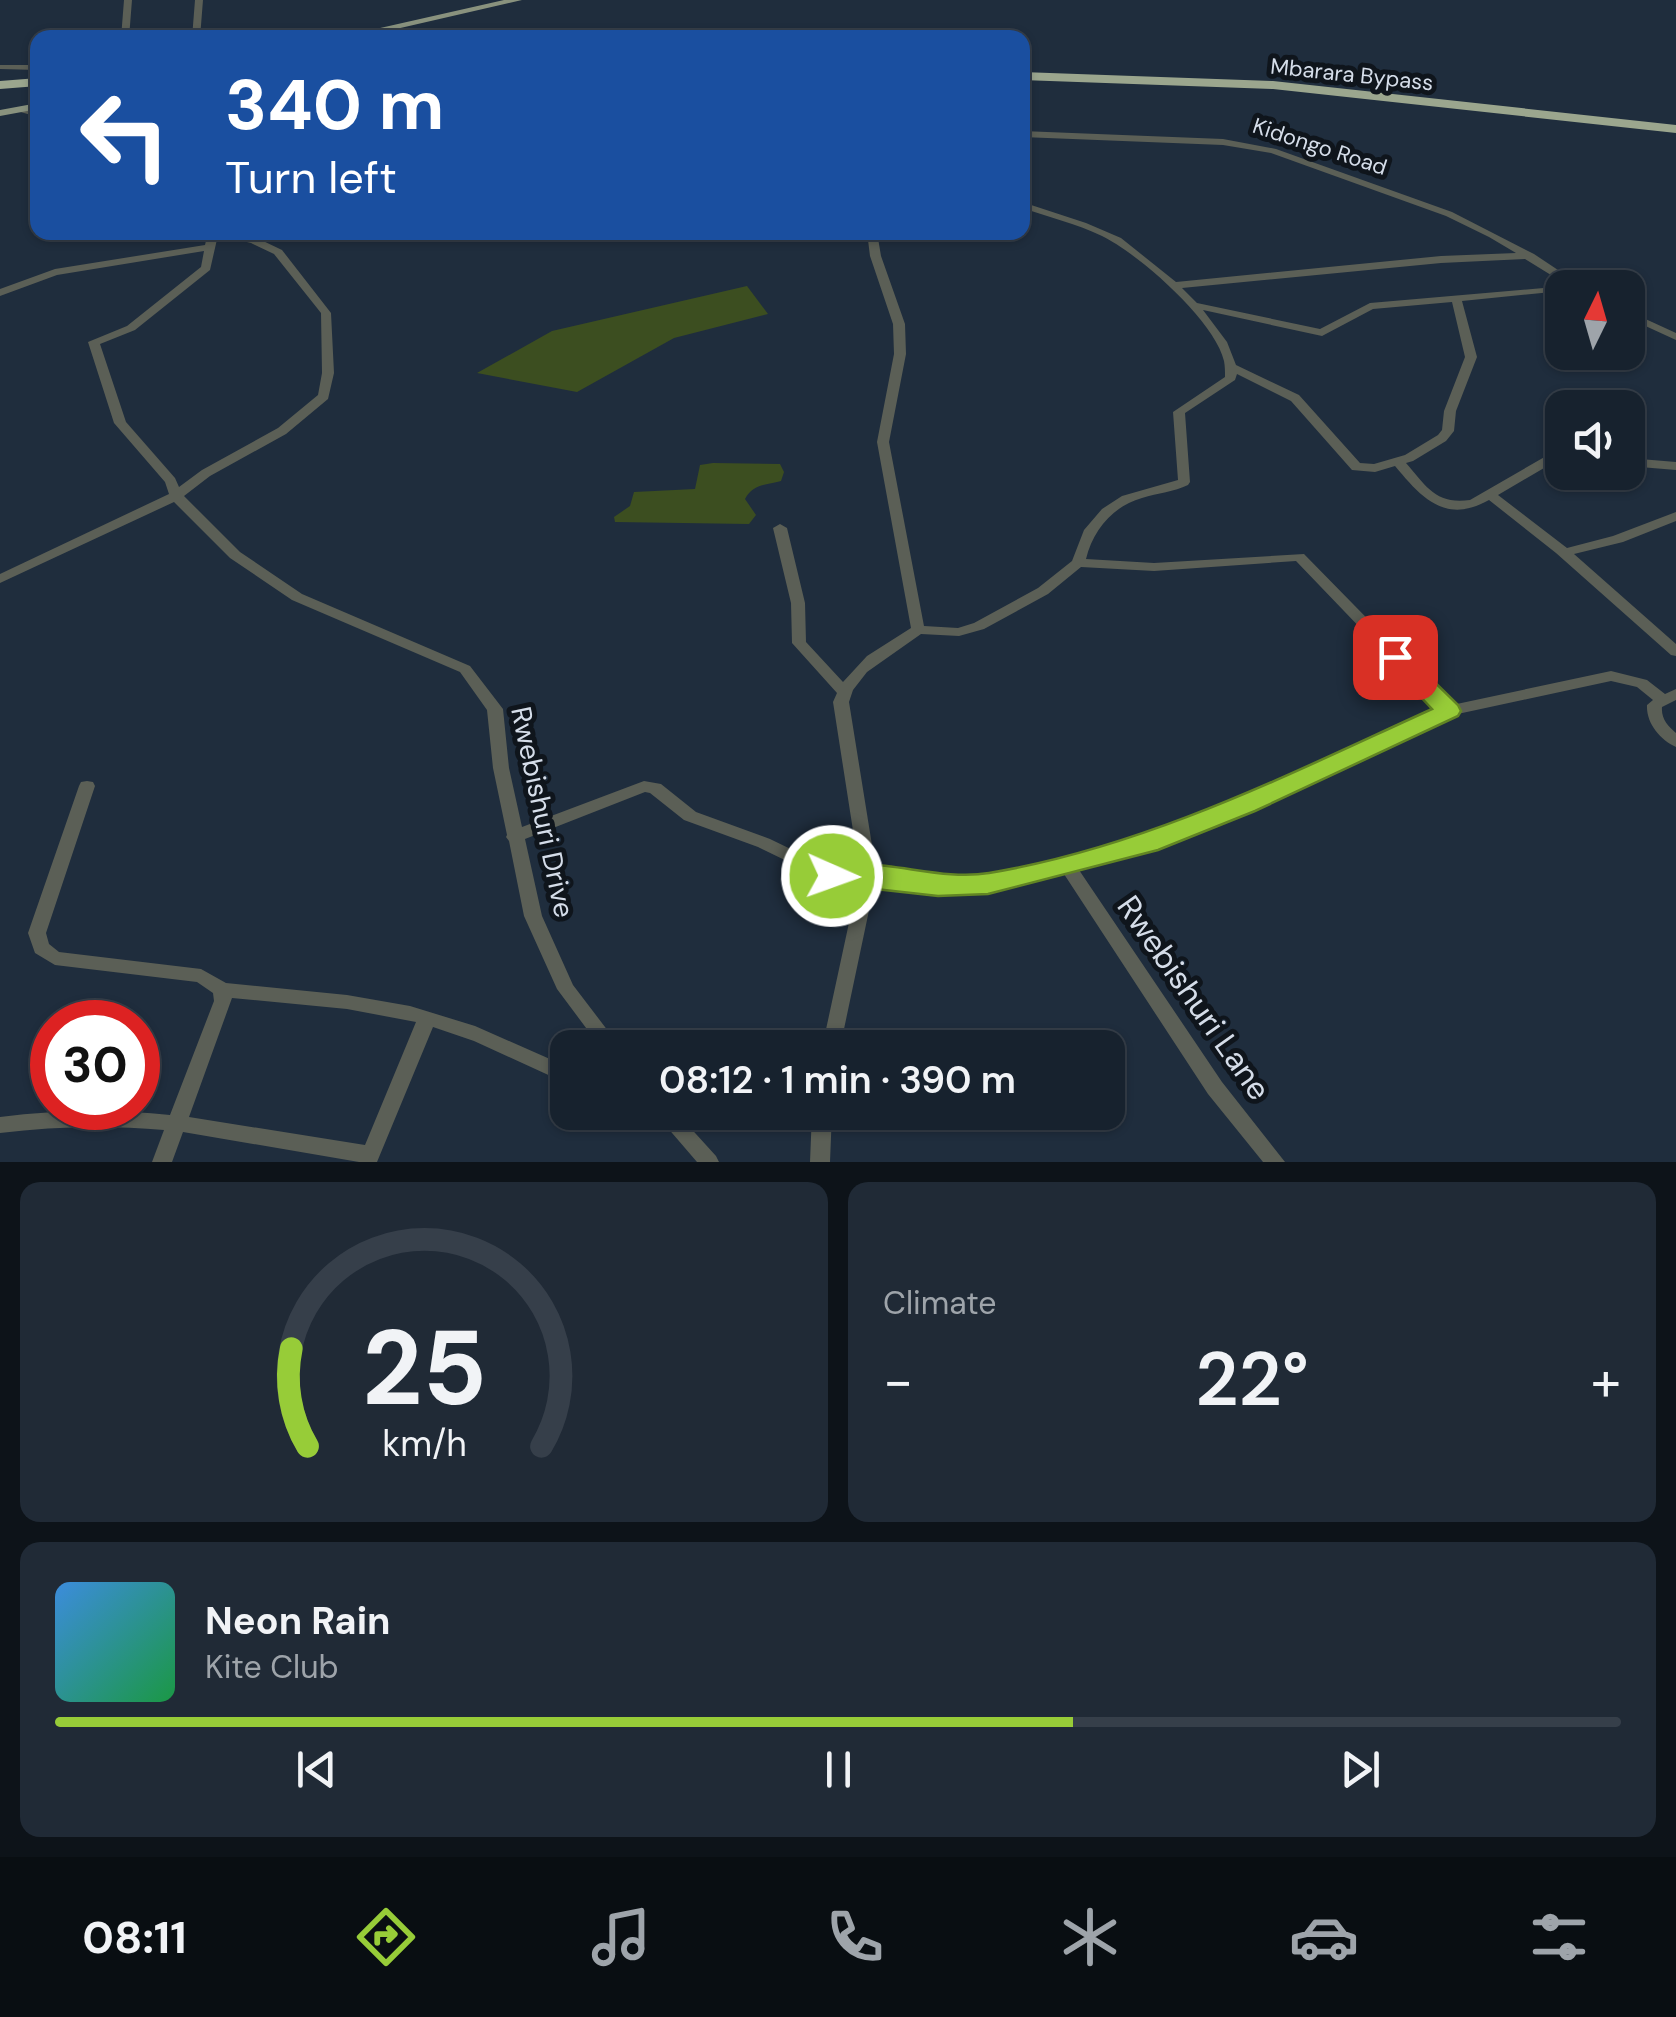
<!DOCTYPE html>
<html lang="en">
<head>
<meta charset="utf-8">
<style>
	body { margin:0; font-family:"DM Sans",sans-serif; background:#202a36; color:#f1f3f6; height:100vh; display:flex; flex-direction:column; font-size:38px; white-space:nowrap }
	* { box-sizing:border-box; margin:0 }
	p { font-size:32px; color:#9ea4aa }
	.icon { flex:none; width:55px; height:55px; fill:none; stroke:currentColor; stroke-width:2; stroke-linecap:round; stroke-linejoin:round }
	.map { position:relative; height:1162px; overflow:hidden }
	.details { display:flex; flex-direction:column; gap:20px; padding:20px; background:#0d1319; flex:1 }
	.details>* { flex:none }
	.banner { position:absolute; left:30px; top:30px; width:1000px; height:210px; border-radius:20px; box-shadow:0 2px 8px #0004,0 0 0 2px #363f4a; background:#1a4fa0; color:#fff; overflow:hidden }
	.needle { width:65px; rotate:5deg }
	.tools { position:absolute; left:1545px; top:270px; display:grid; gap:20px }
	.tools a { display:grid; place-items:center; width:100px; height:100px; border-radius:20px; background:#17222e; box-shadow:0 2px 8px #0004,0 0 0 2px #363f4a; font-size:50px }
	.speed { position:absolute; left:30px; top:1000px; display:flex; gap:20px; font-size:50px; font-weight:700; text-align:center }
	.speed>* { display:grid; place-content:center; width:130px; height:130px; border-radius:50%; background:#17222e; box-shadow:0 2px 8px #0004,0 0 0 2px #363f4a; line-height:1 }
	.speed .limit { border:15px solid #d22; background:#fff; color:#111 }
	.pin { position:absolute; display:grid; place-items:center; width:85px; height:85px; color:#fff; margin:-42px; border-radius:20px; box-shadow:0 5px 15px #0006 }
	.me { position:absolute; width:110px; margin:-55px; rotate:92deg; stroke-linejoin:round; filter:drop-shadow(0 0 8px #0008) }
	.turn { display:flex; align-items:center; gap:35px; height:210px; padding:0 30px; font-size:45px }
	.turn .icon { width:130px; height:130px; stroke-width:2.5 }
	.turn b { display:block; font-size:70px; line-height:85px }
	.big { font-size:75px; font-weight:600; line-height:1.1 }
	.details .card { flex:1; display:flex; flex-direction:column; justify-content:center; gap:15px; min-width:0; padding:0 35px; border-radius:20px; background:#202a36 }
	.details .dial { align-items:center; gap:0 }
	.dial svg { height:260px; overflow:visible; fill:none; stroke:#363f4a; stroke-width:7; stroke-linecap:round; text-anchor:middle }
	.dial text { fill:#f1f3f6; stroke:none }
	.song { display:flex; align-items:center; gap:30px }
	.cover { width:120px; height:120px; border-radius:15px; background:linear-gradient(135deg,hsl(210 70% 55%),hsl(140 70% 35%)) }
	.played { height:10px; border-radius:5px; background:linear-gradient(90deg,#97cc38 65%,#363f4a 65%) }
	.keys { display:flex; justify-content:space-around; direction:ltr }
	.heat { display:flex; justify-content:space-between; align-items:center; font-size:55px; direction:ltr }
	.details .tiles { flex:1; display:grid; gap:20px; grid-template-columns:1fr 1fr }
	.card:last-child { grid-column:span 2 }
	.trip { position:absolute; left:550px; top:1030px; width:575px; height:100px; border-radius:20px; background:#17222e; box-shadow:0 2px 8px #0004,0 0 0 2px #363f4a; font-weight:600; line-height:100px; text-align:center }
	.dock { display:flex; height:160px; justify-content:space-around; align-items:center; background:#090e12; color:#9ea4aa }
	.dock .icon { width:70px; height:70px }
	.dock .active { color:#97cc38 }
	.dock b { font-size:45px; color:#f1f3f6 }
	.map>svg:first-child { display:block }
	.green { fill:#3c4e20 }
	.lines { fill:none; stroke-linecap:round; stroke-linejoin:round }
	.minor { fill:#5b5f56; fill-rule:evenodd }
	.major { fill:#89927e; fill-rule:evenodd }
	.highway { fill:#9ba68e; fill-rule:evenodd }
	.route { fill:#97cc38; stroke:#628524; stroke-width:2.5 }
	.labels { text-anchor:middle; stroke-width:10; stroke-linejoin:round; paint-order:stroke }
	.far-street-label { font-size:22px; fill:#d5dde9; stroke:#0f151c }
	.street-label { font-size:28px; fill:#d5dde9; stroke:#0f151c }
	.near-street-label { font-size:32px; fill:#d5dde9; stroke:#0f151c }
</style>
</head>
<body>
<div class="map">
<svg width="1676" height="1162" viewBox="0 0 1676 1162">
	<rect width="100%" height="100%" fill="#1f2d3d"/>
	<path class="green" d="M747,286L768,314L674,338L577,392L477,373L552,331Z
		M713,463L780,464L784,472L781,481C766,485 753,484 745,499L756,515L749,524L615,522L614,517L630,506L634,492L695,489L700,465Z"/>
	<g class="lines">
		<path class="minor" d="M124,0H132L129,38H121Z
			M195,0H203L200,38H192Z
			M0,65H38V70L0,69Z
			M17,107L38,111V117L17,111Z
			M1022,131L1223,139L1276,149L1452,212L1534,254L1585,288H1572L1525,259L1441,263L1182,288L1197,303L1320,329L1370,303L1566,286L1567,288H1562V291L1462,301L1477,357L1456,411L1454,431L1446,441L1413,461L1406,463C1426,486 1436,505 1470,500L1548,455L1562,452V460L1556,461L1498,495L1567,548L1613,536L1676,512V521L1623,542L1574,554L1676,644V656L1671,655L1556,553L1489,500C1445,525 1421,497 1395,466L1375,472L1352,470L1291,401L1237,374L1235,380L1185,413L1190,482L1188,485C1174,492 1158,493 1142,498C1113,506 1093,530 1086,559L1154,563L1304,554L1452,705L1611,671L1647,680L1665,694L1676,689V700L1662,707C1661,719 1668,726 1676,733V747C1660,740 1646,723 1647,705L1653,700L1637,687L1611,681L1453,715L1251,809L1163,844L1077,867L1222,1082L1285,1162H1263L1208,1094L1062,871L988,890L938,892L875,882L840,1048H822L858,881L826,880L758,847L684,820L650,793L645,792L525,839L542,916L573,985L621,1048H601L557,989L524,916L509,841L506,837L507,835L493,768L487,710L460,672L292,600L230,558L174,502L0,583V574L169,494L165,482L114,423L88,342L127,326L201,267L204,251L57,275L0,296V289L55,269L205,245L208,232H233L259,239L282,250L331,313L334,373L328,399L286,434L210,476L184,496L240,552L302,594L470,666L503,709L509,768L522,827L644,781L661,784L696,812L770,839L834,870L859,869L833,702L837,693L792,643L791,603L773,528L780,524L787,528L805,603L806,642L843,682L867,656L911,628L877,442L894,354L893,324L870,256L867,232H877L881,256L905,324L906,354L889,442L924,626L958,628L974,623L1038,588L1072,561L1084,530L1102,509L1122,496L1178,480L1173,412L1225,377C1225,372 1225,366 1224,361C1215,321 1139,254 1102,236C1077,224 1049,217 1022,208V202L1086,223L1121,238L1176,282L1441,256L1516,253L1489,237L1446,216L1271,153L1223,145L1022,137ZM218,235L251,243L274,254L321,313L322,373L318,395L278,428L202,470L179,487L175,478L126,422L100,344L135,330L210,270ZM1452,302L1465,357L1444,411L1442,430L1438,435L1405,455L1374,464L1360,463L1299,395L1236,365L1227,342L1203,310L1322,336L1373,309ZM1296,561L1439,710L1239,801L1153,835L988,878L938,880L876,870L849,702L853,690L867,672L921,634L959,636L984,629L1048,594L1081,567L1154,571Z
			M1628,311L1676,333V340L1628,318Z
			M1628,458L1676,462V470L1628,466Z
			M87,781L93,782L95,786L46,933L49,944L59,952L201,969L226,983L347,995L410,1006L475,1026L568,1067V1084L474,1041L433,1027L377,1162H359L183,1132L172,1162H152L164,1130C109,1125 55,1126 0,1133V1117C57,1110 113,1109 170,1115L214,1001L213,993L197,982L55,965L35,953L28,933L79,786L81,782ZM232,998L347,1009L416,1022L365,1145L189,1117Z
			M654,1112H676L716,1156L719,1162H697Z
			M812,1112H832L830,1162H810Z"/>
		<path class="major" d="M504,0H522L357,38H336Z
			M38,103V109L0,116V110Z"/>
		<path class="highway" d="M1022,72L1273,81L1676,125V133L1273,89L1022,80Z
			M38,78V86L0,89V81Z"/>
	</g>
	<path class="route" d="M1395,650L1404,652L1458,705L1461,711L1458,716L1255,811L1158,850L988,894L938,896L822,883L818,876L822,869C875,853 934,882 989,873C1146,847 1289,774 1432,709L1383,657Z"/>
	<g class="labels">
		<g class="far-street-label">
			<text transform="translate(1352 74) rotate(6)" y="8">Mbarara Bypass</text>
			<text transform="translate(1320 146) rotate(18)" y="8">Kidongo Road</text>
		</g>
		<g class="street-label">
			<text transform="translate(543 812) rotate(78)" y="10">Rwebishuri Drive</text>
		</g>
		<g class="near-street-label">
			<text transform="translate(1194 998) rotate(55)" y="11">Rwebishuri Lane</text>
		</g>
	</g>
</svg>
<div class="tools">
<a><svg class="needle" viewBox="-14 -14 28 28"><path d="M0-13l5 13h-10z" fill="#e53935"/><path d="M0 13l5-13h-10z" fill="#9ea4aa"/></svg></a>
<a><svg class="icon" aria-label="sound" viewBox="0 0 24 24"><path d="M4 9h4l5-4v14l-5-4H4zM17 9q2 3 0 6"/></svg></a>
</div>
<div class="speed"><div class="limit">30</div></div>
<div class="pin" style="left:1395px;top:657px;background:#d93025"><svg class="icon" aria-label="arrive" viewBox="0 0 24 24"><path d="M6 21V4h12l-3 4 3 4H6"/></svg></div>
<svg class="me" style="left:832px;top:876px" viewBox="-20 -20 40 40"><circle r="17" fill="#97cc38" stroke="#fff" stroke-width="3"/><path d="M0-11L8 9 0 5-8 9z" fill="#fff"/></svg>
<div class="trip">08:12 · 1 min · 390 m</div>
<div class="banner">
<div class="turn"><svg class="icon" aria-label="left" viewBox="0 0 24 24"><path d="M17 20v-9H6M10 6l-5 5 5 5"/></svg><div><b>340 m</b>Turn left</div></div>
</div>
</div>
<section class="details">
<div class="tiles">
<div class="card dial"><svg viewBox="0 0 100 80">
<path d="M14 69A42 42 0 1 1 86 69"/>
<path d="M14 69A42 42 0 0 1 9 39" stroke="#97cc38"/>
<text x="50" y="56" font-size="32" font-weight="700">25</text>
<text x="50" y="72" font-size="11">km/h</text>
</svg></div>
<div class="card"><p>Climate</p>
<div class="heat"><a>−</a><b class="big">22°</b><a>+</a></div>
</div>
<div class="card">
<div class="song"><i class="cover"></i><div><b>Neon Rain</b><p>Kite Club</p></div></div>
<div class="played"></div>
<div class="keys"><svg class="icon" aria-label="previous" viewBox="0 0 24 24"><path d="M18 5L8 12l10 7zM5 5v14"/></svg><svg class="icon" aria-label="pause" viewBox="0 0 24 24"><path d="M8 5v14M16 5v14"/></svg><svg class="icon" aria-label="next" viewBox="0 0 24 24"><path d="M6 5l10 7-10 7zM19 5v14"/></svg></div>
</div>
</div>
</section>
<nav class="dock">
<b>08:11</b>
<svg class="icon active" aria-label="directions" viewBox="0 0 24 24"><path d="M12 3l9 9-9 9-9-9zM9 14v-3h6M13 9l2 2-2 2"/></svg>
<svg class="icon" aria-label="music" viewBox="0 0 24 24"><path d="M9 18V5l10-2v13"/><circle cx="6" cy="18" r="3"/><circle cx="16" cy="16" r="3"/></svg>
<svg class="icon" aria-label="phone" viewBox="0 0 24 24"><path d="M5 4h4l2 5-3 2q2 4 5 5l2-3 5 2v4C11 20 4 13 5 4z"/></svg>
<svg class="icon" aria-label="climate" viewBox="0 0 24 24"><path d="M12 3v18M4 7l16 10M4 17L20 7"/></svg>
<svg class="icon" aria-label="car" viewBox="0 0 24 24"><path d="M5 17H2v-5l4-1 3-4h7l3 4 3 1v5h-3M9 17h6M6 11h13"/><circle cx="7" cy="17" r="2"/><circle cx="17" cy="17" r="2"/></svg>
<svg class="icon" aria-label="filters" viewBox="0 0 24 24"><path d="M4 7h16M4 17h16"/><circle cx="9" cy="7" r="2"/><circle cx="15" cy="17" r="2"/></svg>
</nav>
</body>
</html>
